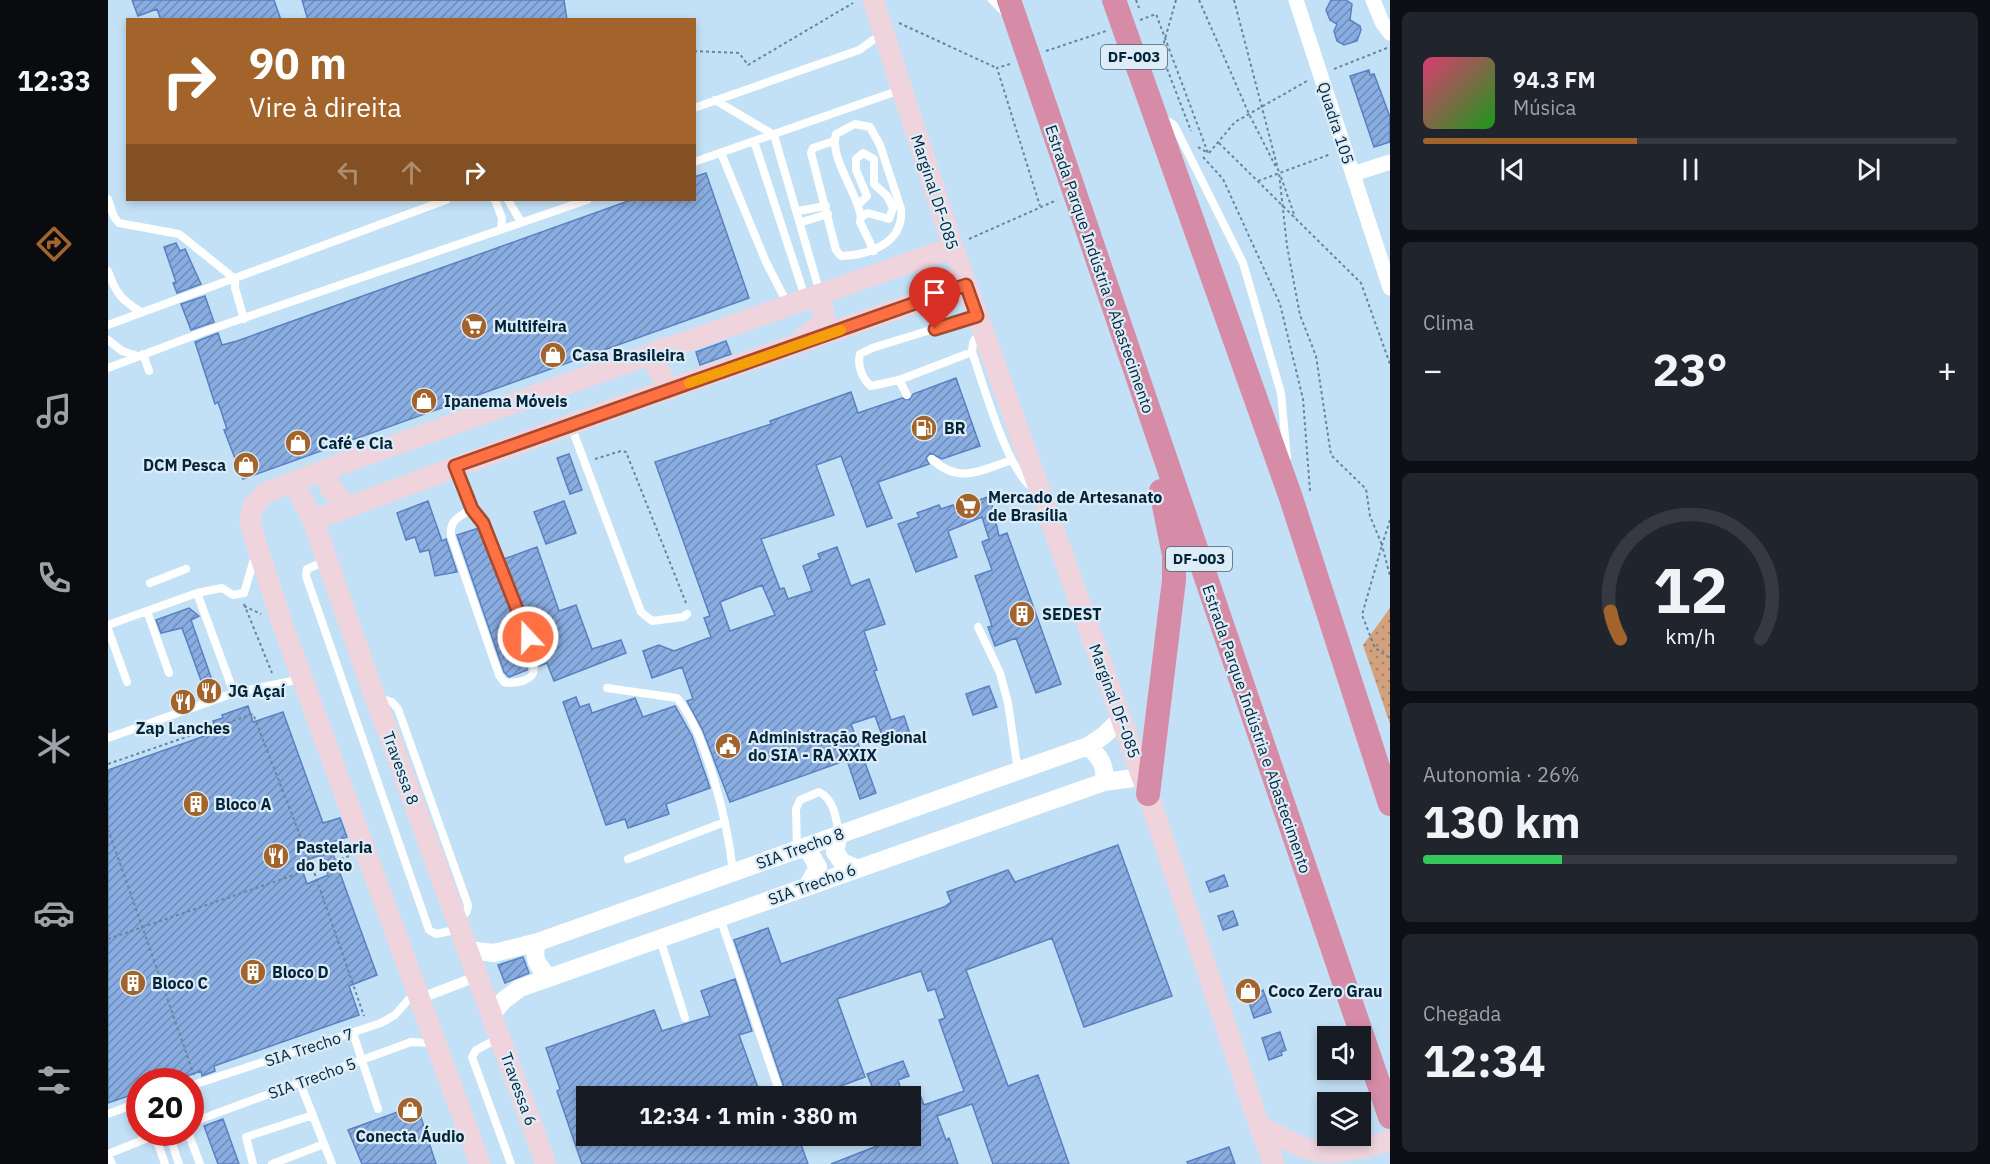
<!DOCTYPE html>
<html lang="pt">
<head>
<meta charset="utf-8">
<style>
	body { margin:0; font-family:"IBM Plex Sans",sans-serif; background:#20242c; color:#f1f3f6; height:100vh; display:flex; flex-direction:column; font-size:22px; white-space:nowrap }
	* { box-sizing:border-box; margin:0 }
	p { font-size:20px; color:#9ea1a6 }
	.icon { flex:none; width:33px; height:33px; fill:none; stroke:currentColor; stroke-width:2; stroke-linecap:round; stroke-linejoin:round }
	.map { position:relative; flex:1; overflow:hidden }
	.drawer { display:flex; flex-direction:column; gap:12px; padding:12px; background:#0d0f14; width:600px }
	.drawer>* { flex:none }
	.top-card { position:absolute; left:18px; top:18px; width:570px; height:183px; border-radius:0px; box-shadow:0 3px 9px #0003; background:#a3642c; color:#fff; overflow:hidden }
	.buttons { position:absolute; left:1209px; top:1026px; display:grid; gap:12px }
	.buttons a { display:grid; place-items:center; width:54px; height:54px; border-radius:0px; background:#171b24; box-shadow:0 3px 9px #0003; font-size:30px }
	.speed { position:absolute; left:18px; top:1068px; display:flex; gap:12px; font-size:30px; font-weight:700; text-align:center }
	.speed>* { display:grid; place-content:center; width:78px; height:78px; border-radius:50%; background:#171b24; box-shadow:0 3px 9px #0003; line-height:1 }
	.speed .limit { border:9px solid #d22; background:#fff; color:#111 }
	.pin { position:absolute; display:grid; place-items:center; width:51px; height:51px; color:#fff; margin:-62px -26px; border-radius:50% 50% 50% 0; rotate:-45deg; box-shadow:0 0 6px #0007 }
	.pin .icon { rotate:45deg }
	.me { position:absolute; width:66px; margin:-33px; rotate:339deg; stroke-linejoin:round; filter:drop-shadow(0 0 4px #0008) }
	.turn { display:flex; align-items:center; gap:21px; height:126px; padding:0 24px; font-size:27px }
	.turn .icon { width:78px; height:78px; stroke-width:2.5 }
	.turn b { display:block; font-size:42px; line-height:51px }
	.lanes { display:flex; align-items:center; height:57px; padding:0 24px; background:#0003; justify-content:center; gap:30px; direction:ltr }
	.lanes .off { opacity:.35 }
	.big { font-size:45px; font-weight:700; line-height:1.1 }
	.drawer .card { flex:1; display:flex; flex-direction:column; justify-content:center; gap:9px; min-width:0; padding:0 21px; border-radius:9px; background:#20242c }
	.drawer .dial { align-items:center; gap:0 }
	.dial svg { height:156px; overflow:visible; fill:none; stroke:#363941; stroke-width:7; stroke-linecap:round; text-anchor:middle }
	.dial text { fill:#f1f3f6; stroke:none }
	.song { display:flex; align-items:center; gap:18px }
	.cover { width:72px; height:72px; border-radius:9px; background:linear-gradient(135deg,hsl(340 70% 55%),hsl(120 70% 35%)) }
	.played { height:6px; border-radius:3px; background:linear-gradient(90deg,#a3642c 40%,#363941 40%) }
	.keys { display:flex; justify-content:space-around; direction:ltr }
	.heat { display:flex; justify-content:space-between; align-items:center; font-size:33px; direction:ltr }
	.charge { height:9px; border-radius:4px; background:linear-gradient(90deg,#34c759 26%,#363941 0) }
	.trip { position:absolute; left:468px; top:1086px; width:345px; height:60px; border-radius:0px; background:#171b24; box-shadow:0 3px 9px #0003; font-weight:700; line-height:60px; text-align:center }
	main { display:flex; flex:1; min-height:0 }
	.tab-bar { display:flex; flex-direction:column; width:108px; justify-content:space-around; align-items:center; background:#090b0e; color:#9ea1a6 }
	.tab-bar .icon { width:42px; height:42px }
	.tab-bar .selected { color:#a3642c }
	.tab-bar b { font-size:27px; color:#f1f3f6 }
	.map>svg:first-child { display:block }
	.park { fill:url(#park-dots) }
	.building { fill:url(#building-hatch); stroke:#5981c1; stroke-width:1.5; fill-rule:evenodd }
	.lines { fill:none; stroke-linecap:round; stroke-linejoin:round }
	.path { stroke:#66869b; stroke-width:2; stroke-dasharray:3 3; stroke-linecap:butt }
	.service { stroke:#fff; stroke-width:8 }
	.pedestrian { stroke:#fff; stroke-width:10 }
	.minor { stroke:#fff; stroke-width:15 }
	.tertiary { stroke:#fff; stroke-width:18 }
	.secondary { stroke:#efd4dd; stroke-width:21 }
	.trunk { stroke:#d68ca6; stroke-width:24 }
	.route-casing { stroke:#a6492c; stroke-width:15 }
	.route { stroke:#ff7043; stroke-width:10 }
	.slow { stroke:#f59e0b; stroke-width:10 }
	.labels { text-anchor:middle; stroke-width:4.5; stroke-linejoin:round; paint-order:stroke }
	.shield { fill:#ddecf7; stroke:#446172; stroke-width:1.5 }
	.shield-label { font-size:15px; font-weight:bold; fill:#032539 }
	.street-label { font-size:16px; fill:#032539; stroke:#ddecf7 }
	.poi-label { font-size:16px; font-weight:bold; fill:#032539; stroke:#ddecf7; text-anchor:start }
</style>
</head>
<body>
<main>
<nav class="tab-bar">
<b>12:33</b>
<svg class="icon selected" aria-label="directions" viewBox="0 0 24 24"><path d="M12 3l9 9-9 9-9-9zM9 14v-3h6M13 9l2 2-2 2"/></svg>
<svg class="icon" aria-label="music" viewBox="0 0 24 24"><path d="M9 18V5l10-2v13"/><circle cx="6" cy="18" r="3"/><circle cx="16" cy="16" r="3"/></svg>
<svg class="icon" aria-label="phone" viewBox="0 0 24 24"><path d="M5 4h4l2 5-3 2q2 4 5 5l2-3 5 2v4C11 20 4 13 5 4z"/></svg>
<svg class="icon" aria-label="climate" viewBox="0 0 24 24"><path d="M12 3v18M4 7l16 10M4 17L20 7"/></svg>
<svg class="icon" aria-label="car" viewBox="0 0 24 24"><path d="M5 17H2v-5l4-1 3-4h7l3 4 3 1v5h-3M9 17h6M6 11h13"/><circle cx="7" cy="17" r="2"/><circle cx="17" cy="17" r="2"/></svg>
<svg class="icon" aria-label="filters" viewBox="0 0 24 24"><path d="M4 7h16M4 17h16"/><circle cx="9" cy="7" r="2"/><circle cx="15" cy="17" r="2"/></svg>
</nav>
<div class="map">
<svg width="1282" height="1164" viewBox="0 0 1282 1164">
	<defs>
		<pattern id="park-dots" width="8" height="8" patternUnits="userSpaceOnUse" patternTransform="scale(1.5)"><rect width="8" height="8" fill="#d1a27d"/><path d="M2 2h.1M6 6h.1" fill="none" stroke="#a78467" stroke-width="1.8" stroke-linecap="round"/></pattern>
		<pattern id="building-hatch" width="6" height="6" patternUnits="userSpaceOnUse" patternTransform="scale(1.5)"><rect width="6" height="6" fill="#89ace1"/><path d="M-1 1l2-2M0 6l6-6M5 7l2-2" fill="none" stroke="#6e8cb7"/></pattern>
	</defs>
	<rect width="100%" height="100%" fill="#c3e1f6"/>
	<path class="park" d="M1282,608V724L1255,645Z"/>
	<path class="building" d="M24,0H166L173,20H53L49,9L30,16Z
		M194,0H456L459,20H200Z
		M1223,0H1238L1244,4L1242,20L1252,26L1253,30L1249,41L1236,45L1229,41L1226,31L1229,24L1222,20L1218,10Z
		M1261,70L1262,75L1266,74L1282,117V142L1266,147L1242,76Z
		M598,173L641,298L135,479L116,430L119,429L110,402L107,404L87,342L110,333L114,345L129,341L523,200H586V177Z
		M68,243L72,251L77,249L93,284L69,293L65,283L68,282L56,247Z
		M97,296L106,322L83,330L73,304Z
		M618,341L623,354L592,365L588,352Z
		M848,378L872,446L834,459L822,453L818,458L821,464L770,482L784,518L759,527L733,456L708,465L726,515L653,539L672,589L676,588L680,599L704,591L695,566L712,559L710,554L729,547L743,586L761,579L777,624L756,631L769,670L766,671L783,720L796,716L803,737L778,746L767,716L743,724L768,793L752,799L739,760L622,802L595,731L579,701L585,699L574,667L544,678L535,651L551,645L566,651L603,637L596,618L602,616L547,462L663,424L662,421L743,392L750,413L794,398L801,400L805,394ZM654,585L667,615L622,631L612,602Z
		M461,454L474,490L462,494L449,458Z
		M882,496L891,536L899,533L953,684L928,693L908,638L887,646L880,627L884,626L867,576L884,570L874,542L881,539L874,517L840,531L849,557L808,572L790,524L811,517L809,513L831,505L833,509L845,505L847,509Z
		M320,501L334,541L338,539L349,572L327,576L321,550L312,552L307,537L298,540L289,513Z
		M456,501L468,533L438,544L426,512Z
		M371,528L401,602L419,664V670L401,677L396,672L349,535Z
		M429,547L451,611L468,605L484,649L513,640L518,653L446,681L439,663L431,666L421,622L396,559Z
		M81,608L91,616L83,620L105,683L95,686L74,628L53,633L48,620Z
		M881,686L889,707L865,715L858,694Z
		M468,697L472,707L481,704L484,713L527,698L535,717L567,706L584,736L602,788L558,804L561,814L520,828L517,819L498,825L455,702Z
		M140,706L145,722L175,712L215,823L232,818L239,837L221,843L269,975L241,986L251,1015L106,1066L107,1071L94,1076L93,1071L62,1082H32V1092L0,1103V770L108,732L105,721L115,718L114,715ZM213,855L220,875L199,884L192,863Z
		M1010,845L1064,996L976,1027L944,938L858,970L900,1086L930,1075L961,1164H885L864,1104L829,1116L838,1140L841,1138L850,1164H723L787,1139L786,1136H802V1100L813,1097L816,1105L856,1091L831,1020L837,1018L827,989L820,991L813,971L729,999L757,1077L719,1091L721,1096H679L626,940L660,928L673,964L836,907L843,902L839,892L900,870L907,882Z
		M1116,875L1120,886L1102,892L1098,882Z
		M1125,911L1130,925L1115,930L1110,916Z
		M415,957L421,973L397,983L390,965Z
		M627,979L644,1031L631,1035L653,1096H478V1136H643L645,1140L658,1136H690L700,1164H474L449,1091L452,1089L438,1048L546,1010L554,1031L602,1016L593,991Z
		M1155,990L1163,1012L1146,1018L1139,996Z
		M1172,1032L1178,1050L1173,1052L1174,1055L1161,1060L1154,1038Z
		M795,1061L801,1076L790,1080L795,1096H768L759,1074Z
		M309,1105L328,1164H254L240,1130Z
		M115,1119L131,1164H110L96,1126Z
		M1121,1147L1127,1164H1080L1079,1162Z"/>
	<g class="lines">
		<path class="path" d="M1028,0L1031,8
			M1068,0L1053,53L1083,131
			M1091,0L1141,114L1169,169
			M1126,0L1171,173L1179,246L1192,315L1208,356L1223,455L1258,489L1262,516L1274,545L1254,615L1267,648L1282,658
			M1032,20L1048,14L1100,153
			M791,23L889,68
			M586,51L631,53L640,65L745,3
			M938,51L998,31
			M902,64L889,68L932,206
			M1226,69L1279,48
			M1111,143L1253,283L1282,364
			M1090,147L1100,153
			M1101,153L1127,122L1199,81
			M1095,157L1115,179L1172,304L1195,399L1202,491
			M1173,177L1187,217
			M1150,181L1223,154
			M861,239L949,200
			M487,459L513,451L518,452L578,603
			M1282,520L1274,545L1282,576
			M136,604L164,673
			M136,606L153,614
			M0,764L145,714L205,869L256,1016
			M0,829L86,1075
			M0,939L241,856"/>
		<path class="service" d="M884,0L898,14
			M607,100L666,135L712,293
			M586,108L751,50L775,33
			M1054,118L1066,125L1135,263L1173,393L1179,458
			M646,141L697,297
			M726,141L705,148L703,153L728,250L733,256C762,255 796,243 793,209L772,145L762,127L747,124L728,134C721,157 749,192 753,217
			M613,153L658,262L680,305
			M586,162L792,90
			M0,199L6,217L11,223L71,234L127,279
			M387,200L394,218L393,229
			M400,200L413,222
			M751,204L759,196L748,170V159L755,153L766,159V184L779,196L785,208L781,219L760,213L753,217L752,222L766,251
			M690,211L718,206
			M694,222L720,214
			M0,271C8,293 13,300 33,312
			M127,279V288L136,319
			M0,325L338,200
			M871,332L865,343L864,352C875,383 899,470 924,487
			M0,340L14,351L30,356
			M864,352L791,380L763,386C754,379 749,365 752,354L764,348L868,316
			M35,354L41,371
			M0,368L98,331L479,200
			M791,380L799,395
			M463,426L533,612L544,621L575,617L579,614
			M824,459C851,485 873,470 904,460
			M348,468L364,509L375,523C384,544 433,658 425,673C421,682 404,684 396,682L391,675L343,536C341,520 352,516 364,509
			M218,561L199,569L198,576L321,930L328,934L352,929
			M42,583L78,569
			M89,593L126,693
			M39,611L61,673
			M0,625L89,593L114,588L125,595L136,593L147,556
			M870,627L892,673L900,703L910,771
			M0,629L19,682
			M499,688L569,698C599,734 620,825 625,872
			M271,698L284,702L290,709L360,905L359,911L351,921
			M0,738L126,693L193,679
			M689,849L688,809L692,800L711,792C726,799 728,818 731,834
			M520,859L617,822
			M612,918L673,1096
			M552,939L577,1018
			M245,1033L270,1109
			M391,1038L368,1050L364,1057L403,1164
			M192,1083L224,1164
			M82,1086L273,1023L287,1015L307,992
			M82,1102L89,1121
			M0,1114L32,1102
			M82,1123L303,1042L324,1043
			M46,1132L57,1164
			M60,1132L71,1164
			M80,1132L92,1164
			M4,1164L0,1154L55,1132
			M145,1164L138,1137L205,1115
			M164,1164L216,1144"/>
		<path class="pedestrian" d="M311,999L370,976"/>
		<path class="minor" d="M1188,0L1282,288
			M1265,0L1274,22L1282,33
			M1245,174L1282,162"/>
		<path class="tertiary" d="M980,746C992,757 998,765 996,782
			M731,834L727,852L734,862L748,868
			M689,849L700,850L710,867L700,885
			M430,942C423,957 430,966 441,978
			M361,950L386,953L430,942L980,746L995,736L1013,719
			M385,1013L396,1000L412,988L996,782L1033,777"/>
		<path class="secondary" d="M765,0L845,247L1040,794L1151,1125L1166,1164
			M694,339L717,321L712,295
			M552,349L548,366L562,390
			M219,469L222,488L239,505
			M185,482L205,520L264,689L438,1164
			M205,520L521,403L858,285
			M1151,1125C1210,1159 1217,1157 1282,1141
			M372,1164L175,626L142,524L145,506L157,493L219,469L845,247"/>
		<path class="trunk" d="M901,0L1282,1117
			M1006,0L1183,498L1282,804
			M1040,794L1066,580V555L1053,491"/>
	</g>
	<g class="lines">
		<g class="route-casing">
			<path id="route" d="M420,637L375,523L364,509L347,466L858,285L869,316L827,329"/>
		</g>
		<use href="#route" class="route"/>
		<path class="slow" d="M581,383L733,330"/>
	</g>
	<defs>
		<g id="supermarket-disc" transform="scale(1.35)"><circle r="9.5" fill="#a3642c" stroke="#ddecf7"/><path d="M-6-5.5h2.5l.6 2H6L4.5 2H-2.5L-4.4-4H-6ZM-1.5 3.2a1.3 1.3 0 1 0 .1 0ZM3 3.2a1.3 1.3 0 1 0 .1 0Z" fill="#fff"/></g>
		<g id="shop-disc" transform="scale(1.35)"><circle r="9.5" fill="#a3642c" stroke="#ddecf7"/><path d="M-5-2.5h2.3a2.7 3.5 0 0 1 5.4 0H5L5.5 6h-11ZM-1.5-2.5h3a1.5 2.3 0 0 0-3 0Z" fill="#fff"/></g>
		<g id="fuel-disc" transform="scale(1.35)"><circle r="9.5" fill="#a3642c" stroke="#ddecf7"/><path d="M-5.5-6h7V0h2V4h1.3V-2.5L3-4.5l.8-.8L6-3V5H2.5V1h-1V6h-7ZM-4.2-4.7v3.2H.2V-4.7Z" fill="#fff"/></g>
		<g id="building-disc" transform="scale(1.35)"><circle r="9.5" fill="#a3642c" stroke="#ddecf7"/><path d="M-4-6H4V6H1V3H-1V6H-4ZM-2.5-4.3h1.7v1.8h-1.7ZM.8-4.3h1.7v1.8H.8ZM-2.5-1h1.7V.8h-1.7ZM.8-1h1.7V.8H.8Z" fill="#fff"/></g>
		<g id="restaurant-disc" transform="scale(1.35)"><circle r="9.5" fill="#a3642c" stroke="#ddecf7"/><path d="M-5-6h1v4h1v-4h1v4h1v-4h1v5L-1.5 .5V6h-2V.5L-5-1ZM5-6V6H3V1.5H1.5Q1.5-4 5-6Z" fill="#fff"/></g>
		<g id="civic-disc" transform="scale(1.35)"><circle r="9.5" fill="#a3642c" stroke="#ddecf7"/><path d="M-.6-6.5H3V-4.5H.6V-3L4-1V1h2V6H-6V1h2V-1L-.6-3ZM-1.2 2.5V6h2.4V2.5Z" fill="#fff"/></g>
	</defs>
	<g fill-rule="evenodd">
		<use href="#supermarket-disc" x="366" y="326"/>
		<use href="#shop-disc" x="445" y="355"/>
		<use href="#shop-disc" x="316" y="401"/>
		<use href="#fuel-disc" x="816" y="428"/>
		<use href="#shop-disc" x="190" y="443"/>
		<use href="#shop-disc" x="138" y="465"/>
		<use href="#supermarket-disc" x="860" y="506"/>
		<use href="#building-disc" x="914" y="614"/>
		<use href="#restaurant-disc" x="101" y="691"/>
		<use href="#restaurant-disc" x="75" y="702"/>
		<use href="#civic-disc" x="620" y="746"/>
		<use href="#building-disc" x="88" y="804"/>
		<use href="#restaurant-disc" x="168" y="856"/>
		<use href="#building-disc" x="145" y="972"/>
		<use href="#building-disc" x="25" y="983"/>
		<use href="#shop-disc" x="1140" y="991"/>
		<use href="#shop-disc" x="302" y="1110"/>
	</g>
	<g class="labels">
		<g class="shield">
			<rect x="993" y="45" width="66" height="24" rx="4.5"/>
			<rect x="1058" y="547" width="66" height="24" rx="4.5"/>
		</g>
		<g class="shield-label">
			<text x="1026" y="62">DF-003</text>
			<text x="1091" y="564">DF-003</text>
		</g>
		<g class="street-label">
			<text transform="translate(1228 123) rotate(72)" y="6">Quadra 105</text>
			<text transform="translate(827 192) rotate(72)" y="6">Marginal DF-085</text>
			<text transform="translate(992 269) rotate(71)" y="6">Estrada Parque Indústria e Abastecimento</text>
			<text transform="translate(1007 701) rotate(70)" y="6">Marginal DF-085</text>
			<text transform="translate(1149 729) rotate(71)" y="6">Estrada Parque Indústria e Abastecimento</text>
			<text transform="translate(293 768) rotate(70)" y="6">Travessa 8</text>
			<text transform="translate(692 848) rotate(-20)" y="6">SIA Trecho 8</text>
			<text transform="translate(704 884) rotate(-20)" y="6">SIA Trecho 6</text>
			<text transform="translate(201 1047) rotate(-18)" y="6">SIA Trecho 7</text>
			<text transform="translate(204 1078) rotate(-20)" y="6">SIA Trecho 5</text>
			<text transform="translate(411 1089) rotate(70)" y="6">Travessa 6</text>
		</g>
		<g class="poi-label">
			<text x="386" y="332">Multifeira</text>
			<text x="464" y="361">Casa Brasileira</text>
			<text x="336" y="407">Ipanema Móveis</text>
			<text x="836" y="434">BR</text>
			<text x="210" y="449">Café e Cia</text>
			<text x="118" y="471" text-anchor="end">DCM Pesca</text>
			<text x="880" y="503">Mercado de Artesanato<tspan x="880" dy="18">de Brasília</tspan></text>
			<text x="934" y="620">SEDEST</text>
			<text x="120" y="697">JG Açaí</text>
			<text x="75" y="734" text-anchor="middle">Zap Lanches</text>
			<text x="640" y="743">Administração Regional<tspan x="640" dy="18">do SIA - RA XXIX</tspan></text>
			<text x="107" y="810">Bloco A</text>
			<text x="188" y="853">Pastelaria<tspan x="188" dy="18">do beto</tspan></text>
			<text x="164" y="978">Bloco D</text>
			<text x="44" y="989">Bloco C</text>
			<text x="1160" y="997">Coco Zero Grau</text>
			<text x="302" y="1142" text-anchor="middle">Conecta Áudio</text>
		</g>
	</g>
</svg>
<div class="buttons">
<a><svg class="icon" aria-label="sound" viewBox="0 0 24 24"><path d="M4 9h4l5-4v14l-5-4H4zM17 9q2 3 0 6"/></svg></a>
<a><svg class="icon" aria-label="layers" viewBox="0 0 24 24"><path d="M12 4l9 5-9 5-9-5zM3 14l9 5 9-5"/></svg></a>
</div>
<div class="speed"><div class="limit">20</div></div>
<div class="pin" style="left:827px;top:329px;background:#d93025"><svg class="icon" aria-label="arrive" viewBox="0 0 24 24"><path d="M6 21V4h12l-3 4 3 4H6"/></svg></div>
<svg class="me" style="left:420px;top:637px" viewBox="-20 -20 40 40"><circle r="17" fill="#ff7043" stroke="#fff" stroke-width="3"/><path d="M0-11L8 9 0 5-8 9z" fill="#fff"/></svg>
<div class="trip">12:34 · 1 min · 380 m</div>
<div class="top-card">
<div class="turn"><svg class="icon" aria-label="right" viewBox="0 0 24 24"><path d="M7 20v-9h11M14 6l5 5-5 5"/></svg><div><b>90 m</b>Vire à direita</div></div>
<div class="lanes"><svg class="icon off" aria-label="left" viewBox="0 0 24 24"><path d="M17 20v-9H6M10 6l-5 5 5 5"/></svg><svg class="icon off" aria-label="ahead" viewBox="0 0 24 24"><path d="M12 20V5M6 11l6-6 6 6"/></svg><svg class="icon" aria-label="right" viewBox="0 0 24 24"><path d="M7 20v-9h11M14 6l5 5-5 5"/></svg></div>
</div>
</div>
<section class="drawer">
<div class="card">
<div class="song"><i class="cover"></i><div><b>94.3 FM</b><p>Música</p></div></div>
<div class="played"></div>
<div class="keys"><svg class="icon" aria-label="previous" viewBox="0 0 24 24"><path d="M18 5L8 12l10 7zM5 5v14"/></svg><svg class="icon" aria-label="pause" viewBox="0 0 24 24"><path d="M8 5v14M16 5v14"/></svg><svg class="icon" aria-label="next" viewBox="0 0 24 24"><path d="M6 5l10 7-10 7zM19 5v14"/></svg></div>
</div>
<div class="card"><p>Clima</p>
<div class="heat"><a>−</a><b class="big">23°</b><a>+</a></div>
</div>
<div class="card dial"><svg viewBox="0 0 100 80">
<path d="M14 69A42 42 0 1 1 86 69"/>
<path d="M14 69A42 42 0 0 1 9 55" stroke="#a3642c"/>
<text x="50" y="56" font-size="32" font-weight="700">12</text>
<text x="50" y="72" font-size="11">km/h</text>
</svg></div>
<div class="card"><p>Autonomia · 26%</p><b class="big">130 km</b><div class="charge"></div></div>
<div class="card"><p>Chegada</p><b class="big">12:34</b></div>
</section>
</main>
</body>
</html>
